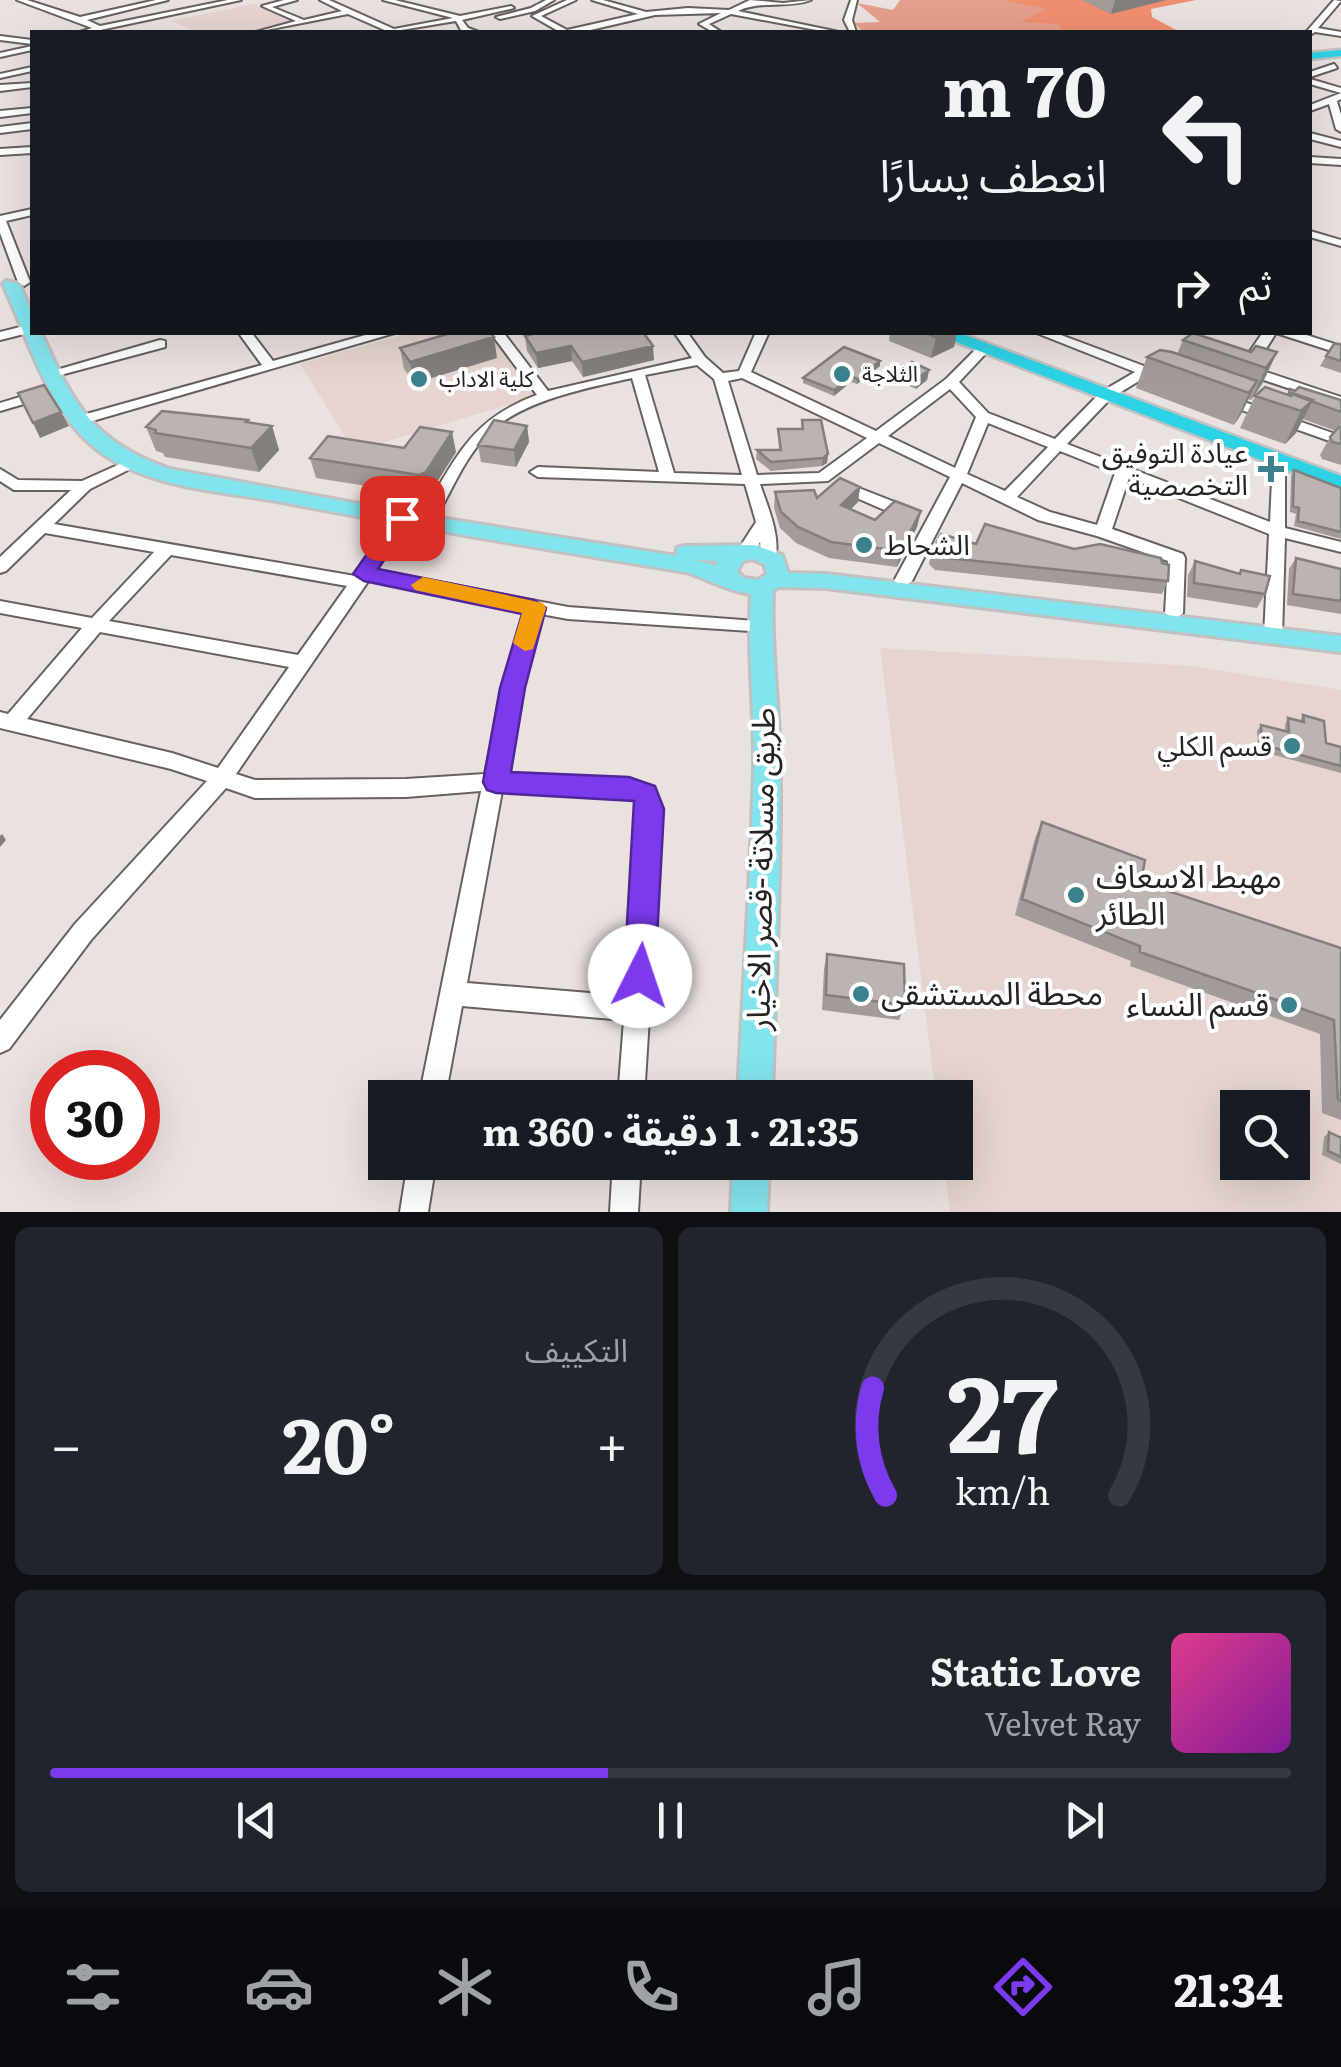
<!DOCTYPE html>
<html lang="ar">
<head>
<meta charset="utf-8">
<style>
	body { margin:0; font-family:Literata,"Noto Sans Arabic",serif; background:#20242c; color:#f1f3f6; direction:rtl; height:100vh; display:flex; flex-direction:column; font-size:38px; white-space:nowrap }
	* { box-sizing:border-box; margin:0 }
	p { font-size:32px; color:#9ea1a6 }
	.icon { flex:none; width:55px; height:55px; fill:none; stroke:currentColor; stroke-width:2; stroke-linecap:round; stroke-linejoin:round }
	.map { position:relative; height:1212px; overflow:hidden; direction:ltr }
	.panel { display:flex; flex-direction:column; gap:15px; padding:15px; background:#0d0f14; flex:1 }
	.panel>* { flex:none }
	.guide { position:absolute; left:30px; top:30px; width:1282px; height:305px; border-radius:0px; box-shadow:0 10px 40px #0002; direction:rtl; background:#171b24; color:#f1f3f6; overflow:hidden }
	.tools { position:absolute; left:1220px; top:1090px; display:grid; gap:20px }
	.tools a { display:grid; place-items:center; width:90px; height:90px; border-radius:0px; background:#171b24; box-shadow:0 10px 40px #0002; font-size:50px }
	.speed { position:absolute; left:30px; top:1050px; display:flex; gap:20px; font-size:50px; font-weight:700; text-align:center }
	.speed>* { display:grid; place-content:center; width:130px; height:130px; border-radius:50%; background:#171b24; box-shadow:0 10px 40px #0002; line-height:1 }
	.speed .limit { border:15px solid #d22; background:#fff; color:#111 }
	.pin { position:absolute; display:grid; place-items:center; width:85px; height:85px; color:#fff; margin:-42px; border-radius:20px; box-shadow:0 5px 15px #0006 }
	.me { position:absolute; width:110px; margin:-55px; rotate:4deg; stroke-linejoin:round; filter:drop-shadow(0 0 8px #0008) }
	.turn { display:flex; align-items:center; gap:35px; height:210px; padding:0 40px; font-size:45px }
	.turn .icon { width:130px; height:130px; stroke-width:2.5 }
	.turn b { display:block; font-size:70px; line-height:85px }
	.then { display:flex; align-items:center; height:95px; padding:0 40px; background:#0003; gap:20px; font-size:38px }
	.big { font-size:75px; font-weight:700; line-height:1.1 }
	.panel .card { flex:1; display:flex; flex-direction:column; justify-content:center; gap:15px; min-width:0; padding:0 35px; border-radius:15px; background:#20242c }
	.panel .dial { align-items:center; gap:0 }
	.dial svg { height:260px; overflow:visible; fill:none; stroke:#363941; stroke-width:7; stroke-linecap:round; text-anchor:middle }
	.dial text { fill:#f1f3f6; stroke:none }
	.song { display:flex; align-items:center; gap:30px }
	.cover { width:120px; height:120px; border-radius:15px; background:linear-gradient(135deg,hsl(330 70% 55%),hsl(290 70% 35%)) }
	.played { height:10px; border-radius:5px; background:linear-gradient(90deg,#7c3aed 45%,#363941 45%) }
	.keys { display:flex; justify-content:space-around; direction:ltr }
	.heat { display:flex; justify-content:space-between; align-items:center; font-size:55px; direction:ltr }
	.panel .tiles { flex:1; display:grid; gap:15px; grid-template-columns:1fr 1fr }
	.card:last-child { grid-column:span 2 }
	.trip { position:absolute; left:368px; top:1080px; width:605px; height:100px; border-radius:0px; background:#171b24; box-shadow:0 10px 40px #0002; font-weight:700; line-height:100px; text-align:center; direction:rtl }
	.dock { display:flex; height:160px; justify-content:space-around; align-items:center; background:#090b0e; color:#9ea1a6 }
	.dock .icon { width:70px; height:70px }
	.dock .current { color:#7c3aed }
	.dock b { font-size:45px; color:#f1f3f6 }
	.map>svg:first-child { display:block }
	.built { fill:#e5d4cf; fill-rule:evenodd }
	.green { fill:#e4a08c }
	.forest { fill:#ef8f72 }
	.lines { fill:none; stroke-linecap:round; stroke-linejoin:round }
	.minor-casing { stroke:#68615f; stroke-width:4 }
	.major-casing { stroke:#c2c1c1; stroke-width:6 }
	.highway-casing { stroke:#c2c1c1; stroke-width:5 }
	.minor { fill:#fff; fill-rule:evenodd }
	.major { fill:#82e4ef; fill-rule:evenodd }
	.highway { fill:#2ed2e5; fill-rule:evenodd }
	.wall { fill:#a29b98 }
	.shaded-wall { fill:#847e7c }
	.building { fill:#bcb4b1; stroke:#847e7c; stroke-width:2.5 }
	.route { fill:#7c3aed; stroke:#51269a; stroke-width:2.5 }
	.slow { fill:#f59e0b }
	.poi-dot { fill:#3c828c; stroke:#fff; stroke-width:4 }
	.labels { text-anchor:middle; stroke-width:8; stroke-linejoin:round; paint-order:stroke }
	.far-poi-label { font-size:22px; fill:#262322; stroke:#fff; text-anchor:start }
	.poi-label { font-size:28px; fill:#262322; stroke:#fff; text-anchor:end }
	.near-street-label { font-size:32px; fill:#262322; stroke:#fff }
	.near-poi-label { font-size:32px; fill:#262322; stroke:#fff; text-anchor:start }
</style>
</head>
<body>
<div class="map">
<svg width="1341" height="1212" viewBox="0 0 1341 1212">
	<rect width="100%" height="100%" fill="#eae2df"/>
	<path class="built" d="M253,4L293,22L247,32H197L171,21Z
		M409,333H488L541,395L381,443L346,438L300,364Z
		M880,648L1192,666L1341,690V1212H950L944,1163L955,1162V1098L936,1097ZM1238,1108H1292V1162H1238Z"/>
	<path class="green" d="M900,0H1033L1100,32H863L854,23L880,22L857,3L893,10Z"/>
	<path class="forest" d="M1004,0H1196L1151,9L1152,17L1180,32H1063L1058,24L1022,22L1045,9Z"/>
	<g class="lines">
		<g class="minor-casing">
			<path id="minor" d="M17,0H27L80,17L156,0H168L87,20L100,26L228,0H241L91,32H80L92,28Z
				M284,0H297L272,7L304,20L342,11L320,0H329L394,29L453,18L383,0H395L460,16L511,6L514,8L462,20L468,28L479,32H462L456,21L389,32L348,14L256,32L296,21L262,6Z
				M546,0H554L535,11L500,19L496,17L531,8Z
				M567,0H576L541,16L567,30L638,14L592,0H603L646,12L688,8L729,10L750,0L783,3L811,0C787,9 761,0 738,11L839,32H827L731,14L709,24L721,32H713L699,24L721,13L655,15L582,32H560L532,16Z
				M851,0H857L852,20L856,32H850L844,20Z
				M1334,0L1341,1L1318,28L1341,32V36L1315,32L1310,35L1307,31Z
				M0,36L32,40V44L0,40Z
				M32,46V50L0,57V53Z
				M1334,64L1337,68L1310,77V72Z
				M32,67V71L0,78V74Z
				M1310,79L1341,88V99L1337,101L1341,115V132L1336,129L1329,104L1310,111V105L1341,93L1310,84Z
				M32,83V87L0,91V85Z
				M32,108V113L0,117V111Z
				M32,123V129L0,133V127Z
				M1310,133L1341,141V147L1310,139Z
				M32,147V153L0,155V149Z
				M1310,157L1341,159V165L1310,163Z
				M32,209V215L6,221L30,282L24,286L18,282L0,233V216Z
				M1310,231L1341,240V246L1310,237Z
				M32,324V332L0,340V332Z
				M238,332H251L273,361L376,332H398L82,424L77,425L70,421L72,418L262,365Z
				M490,332H503L548,391L692,358L674,332H687L705,357L723,373L739,371L756,332H769L751,372L876,431L946,379L979,346L984,345L990,349L959,382L988,413L1055,439L1101,392L1135,372L1034,332H1053L1144,366H1154L1155,370L1168,377L1161,381L1147,376L1111,398L1067,444L1270,522L1273,460L1275,457H1285V528L1341,542V552L1285,538L1282,636L1273,642L1264,636L1269,534L1129,478L1112,529L1183,554L1185,558L1183,613L1174,619L1165,613L1168,561L1097,536L1038,520L962,483L912,581L903,587L894,581L950,477L879,443L828,481L760,484C768,508 781,536 775,561H763L760,542L750,557L744,558L736,553L756,522L745,484L538,477L530,472L538,467L659,472L632,378C587,388 523,400 489,433C463,458 450,496 431,526H419L417,522C455,463 466,421 537,395ZM697,365L714,379L742,475L674,473L645,375ZM742,378L867,438L819,473L757,475L728,381ZM950,389L976,417L955,468L888,436ZM988,423L1048,447L1005,491L967,474ZM1060,451L1115,473L1097,525L1050,512L1017,497Z
				M1263,332H1297L1341,346V354L1276,333L1254,368L1341,397V406L1240,372L1238,369Z
				M160,340L165,341V347L53,377L46,373Z
				M43,390L48,391V397L0,411V403Z
				M1224,395L1341,436V445L1219,402V396Z
				M131,459L136,460L138,463L136,466L90,489L54,524L355,576L397,515L403,514L411,519L376,570L568,607L756,621L759,625L756,629L750,631L568,619L541,614L521,688L505,774L629,779L652,788L662,809L644,1098H618L624,1020L462,1006L445,1098H419L481,791L406,797L255,798L226,788L91,940L9,1049L0,1053V1020L75,924L207,781L171,769L0,728V712L8,714L82,628L0,613V601L92,618L154,552L45,533L6,571L0,573V557L71,490H14L0,481V469L18,480L82,481ZM171,555L347,586L298,655L109,621ZM369,580L525,611L503,688L485,774L406,779L255,780L236,774ZM100,632L289,667L218,768L172,753L27,719ZM502,791L628,796L637,800L640,809L626,996L467,983Z
				M841,481L915,510L917,514L915,518H903L836,489L833,486Z
				M408,1162H436L428,1212H400Z
				M613,1162H641L638,1212H610Z"/>
		</g>
		<g class="major-casing">
			<path id="major" d="M6,281L19,284L32,313V332H41C73,405 93,442 170,469L403,512L676,556L677,548L685,546L754,545L782,555L788,573L826,574L1341,636V652L826,588L778,587L773,591C770,650 780,708 780,767C781,877 775,988 772,1098H738C743,988 751,879 754,769C755,710 747,653 751,594C728,591 708,579 686,572C551,550 416,528 282,502C222,491 144,488 95,448C46,408 29,339 3,284ZM752,559L764,564L767,574L758,580L744,578L737,571L743,561ZM697,560L717,561L716,566Z
				M733,1162H769L767,1212H731Z"/>
		</g>
		<g class="highway-casing">
			<path id="highway" d="M1341,50V56L1310,59V53Z
				M930,332H957L1341,476V491Z"/>
		</g>
		<use href="#minor" class="minor"/>
		<use href="#major" class="major"/>
		<use href="#highway" class="highway"/>
	</g>
	<path class="wall" d="M1082,0H1166L1111,14Z
		M890,332H957L954,347L931,358L889,341Z
		M525,336L654,360L583,377L572,361L538,368L527,351Z
		M1183,340L1251,352H1277L1262,384L1251,400L1248,399L1234,425L1136,388L1147,357L1177,354Z
		M1341,344V373L1320,366L1326,356Z
		M400,348L497,358L415,383L404,369Z
		M880,361V366L857,384L851,382L834,396L803,383V378Z
		M929,370L927,380L916,389L898,381L900,371Z
		M1290,389L1341,400V465L1322,459L1320,455L1330,437L1336,431L1303,419L1296,433L1285,444L1240,428L1255,396L1287,395Z
		M802,420L828,454L827,463L822,466L771,471L756,459L757,450H779L778,429H801Z
		M249,422L272,426L279,450L259,472L165,457L163,453L156,451L146,427Z
		M527,426L529,442L516,467L481,462L478,445Z
		M404,448L456,452L430,493L424,495L316,478L310,458Z
		M1294,470L1341,488V539L1294,526L1296,514L1290,512L1291,476Z
		M860,487L858,502L851,509L875,520L921,511L917,527L897,567L829,558L796,543L780,528L774,508L775,492L817,498Z
		M932,551L1168,581L1162,594L935,570L929,564Z
		M1296,558L1341,569V614L1287,605L1289,569Z
		M1195,561L1239,573L1241,570L1265,594L1257,608L1187,597L1188,575Z
		M1303,715L1326,743L1341,747V773L1263,752V744L1258,743L1257,731L1261,725L1285,731V724L1288,718L1300,721Z
		M1042,822L1141,882L1341,948V1120L1322,1113L1320,1034L1130,966L1131,961L1015,915L1035,838Z
		M827,954L905,1005L899,1020L822,1010L824,969Z
		M1329,1132L1341,1138V1164L1322,1155L1324,1137Z"/>
	<path class="shaded-wall" d="M1115,0H1166L1111,14Z
		M945,332H957L954,347L931,358L936,337Z
		M494,337L497,358L415,383L410,362Z
		M571,346L572,361L538,368L536,353Z
		M653,346L654,360L583,377L582,362Z
		M1277,352L1262,384L1251,400L1266,368Z
		M880,361V366L857,384L858,379Z
		M929,370L927,380L916,389L918,378Z
		M852,377L851,382L834,396V390Z
		M1257,381L1242,413L1234,425L1249,393Z
		M1313,400L1296,433L1285,444L1301,411Z
		M61,412L69,426L40,438L33,423Z
		M248,420L256,443L272,426L279,450L259,472L251,448L246,422Z
		M527,426L529,442L516,467L514,450Z
		M452,432L456,452L430,493L424,495L419,475Z
		M828,454L827,463L822,466L823,458Z
		M860,487L858,502L838,521L841,505Z
		M921,511L917,527L897,567L900,551Z
		M2,834L6,840L0,847V836Z"/>
	<path class="building" d="M454,332H490L494,337L410,362L400,348Z
		M541,332H643L653,346L582,362L571,346L536,353L525,336Z
		M924,332H945L936,337Z
		M1193,333L1251,352L1256,346L1277,352L1266,368L1183,340Z
		M1334,344H1341V361L1326,356Z
		M844,347L880,361L858,379L852,377L834,390L803,378Z
		M1160,350L1172,352L1257,381L1249,393L1147,357Z
		M912,362L929,370L918,378L900,371Z
		M44,385L61,412L33,423L18,393Z
		M1265,387L1291,396L1292,393L1313,400L1301,411L1255,396Z
		M1299,387L1341,400V412L1289,393L1290,389L1295,391Z
		M162,411L248,420L246,422L272,426L251,448L155,433L156,430L146,427Z
		M494,420L527,426L514,450L478,445Z
		M802,420H821L828,454L823,458L771,462L757,450H781L778,429H803Z
		M420,427L452,432L426,472L419,475L310,458L328,436L404,448Z
		M1339,427L1341,428V444L1332,442L1330,437Z
		M1294,470L1341,488V532L1298,521L1299,508L1293,506Z
		M840,478L860,487L841,505L875,520L895,501L921,511L900,551L831,542L798,527L781,512L775,492L814,490L817,498Z
		M985,524L1074,549L1100,544L1161,558L1162,563L1169,565L1168,581L938,557L932,551L941,534L976,544Z
		M1296,558L1341,569V601L1293,594Z
		M1195,561L1240,574L1241,570L1270,576L1265,594L1194,583Z
		M1303,715L1324,721L1326,743L1341,747V766L1267,746L1266,738L1261,737V725L1289,732L1288,718L1304,722Z
		M1042,822L1145,860L1141,882L1341,948V1101L1338,1100L1334,1020L1140,952V946L1022,899Z
		M827,954L904,964L905,1005L826,995Z
		M1329,1132L1341,1138V1157L1328,1151Z"/>
	<path class="route" d="M402,512L413,518L378,569L534,600L546,608L525,688L511,772L629,777L655,786L664,809L655,976L651,986L640,990L628,986L624,976L634,801L496,793L487,790L483,782L500,688L522,614L364,581L353,574L395,514Z"/>
	<path class="slow" d="M423,577L543,603L546,608L533,649L525,651L513,643L522,613L415,590L411,585Z"/>
	<g class="poi-dot">
		<circle cx="842" cy="374" r="10"/>
		<circle cx="419" cy="379" r="10"/>
		<path d="M1266 454h10v10h10v10h-10v10h-10v-10h-10v-10h10z"/>
		<circle cx="864" cy="545" r="10"/>
		<circle cx="1292" cy="746" r="10"/>
		<circle cx="1076" cy="895" r="10"/>
		<circle cx="861" cy="994" r="10"/>
		<circle cx="1289" cy="1005" r="10"/>
	</g>
	<g class="labels">
		<g class="far-poi-label">
			<text x="862" y="382">الثلاجة</text>
			<text x="439" y="387">كلية الاداب</text>
		</g>
		<g class="poi-label">
			<text x="1248" y="463">عيادة التوفيق<tspan x="1248" dy="32">التخصصية</tspan></text>
			<text x="884" y="555" text-anchor="start">الشحاط</text>
			<text x="1272" y="756">قسم الكلي</text>
		</g>
		<g class="near-street-label">
			<text transform="translate(761 869) rotate(-89)" y="11">طريق مسلاتة -قصر الاخيار</text>
		</g>
		<g class="near-poi-label">
			<text x="1096" y="888">مهبط الاسعاف<tspan x="1096" dy="37">الطائر</tspan></text>
			<text x="881" y="1005">محطة المستشقى</text>
			<text x="1269" y="1016" text-anchor="end">قسم النساء</text>
		</g>
	</g>
</svg>
<div class="tools">
<a><svg class="icon" aria-label="search" viewBox="0 0 24 24"><circle cx="10" cy="10" r="6"/><path d="M15 15l6 6"/></svg></a>
</div>
<div class="speed"><div class="limit">30</div></div>
<div class="pin" style="left:402px;top:518px;background:#d93025"><svg class="icon" aria-label="arrive" viewBox="0 0 24 24"><path d="M6 21V4h12l-3 4 3 4H6"/></svg></div>
<svg class="me" style="left:640px;top:976px" viewBox="-20 -20 40 40"><circle r="19" fill="#fff"/><path d="M0-13L10 11 0 6-10 11z" fill="#7c3aed"/></svg>
<div class="trip">21:35 · 1 دقيقة · 360 m</div>
<div class="guide">
<div class="turn"><svg class="icon" aria-label="left" viewBox="0 0 24 24"><path d="M17 20v-9H6M10 6l-5 5 5 5"/></svg><div><b>70 m</b>انعطف يسارًا</div></div>
<div class="then">ثم<svg class="icon" aria-label="right" viewBox="0 0 24 24"><path d="M7 20v-9h11M14 6l5 5-5 5"/></svg></div>
</div>
</div>
<section class="panel">
<div class="tiles">
<div class="card dial"><svg viewBox="0 0 100 80">
<path d="M14 69A42 42 0 1 1 86 69"/>
<path d="M14 69A42 42 0 0 1 10 36" stroke="#7c3aed"/>
<text x="50" y="56" font-size="32" font-weight="700">27</text>
<text x="50" y="72" font-size="11">km/h</text>
</svg></div>
<div class="card"><p>التكييف</p>
<div class="heat"><a>−</a><b class="big">20°</b><a>+</a></div>
</div>
<div class="card">
<div class="song"><i class="cover"></i><div><b>Static Love</b><p>Velvet Ray</p></div></div>
<div class="played"></div>
<div class="keys"><svg class="icon" aria-label="previous" viewBox="0 0 24 24"><path d="M18 5L8 12l10 7zM5 5v14"/></svg><svg class="icon" aria-label="pause" viewBox="0 0 24 24"><path d="M8 5v14M16 5v14"/></svg><svg class="icon" aria-label="next" viewBox="0 0 24 24"><path d="M6 5l10 7-10 7zM19 5v14"/></svg></div>
</div>
</div>
</section>
<nav class="dock">
<b>21:34</b>
<svg class="icon current" aria-label="directions" viewBox="0 0 24 24"><path d="M12 3l9 9-9 9-9-9zM9 14v-3h6M13 9l2 2-2 2"/></svg>
<svg class="icon" aria-label="music" viewBox="0 0 24 24"><path d="M9 18V5l10-2v13"/><circle cx="6" cy="18" r="3"/><circle cx="16" cy="16" r="3"/></svg>
<svg class="icon" aria-label="phone" viewBox="0 0 24 24"><path d="M5 4h4l2 5-3 2q2 4 5 5l2-3 5 2v4C11 20 4 13 5 4z"/></svg>
<svg class="icon" aria-label="climate" viewBox="0 0 24 24"><path d="M12 3v18M4 7l16 10M4 17L20 7"/></svg>
<svg class="icon" aria-label="car" viewBox="0 0 24 24"><path d="M5 17H2v-5l4-1 3-4h7l3 4 3 1v5h-3M9 17h6M6 11h13"/><circle cx="7" cy="17" r="2"/><circle cx="17" cy="17" r="2"/></svg>
<svg class="icon" aria-label="filters" viewBox="0 0 24 24"><path d="M4 7h16M4 17h16"/><circle cx="9" cy="7" r="2"/><circle cx="15" cy="17" r="2"/></svg>
</nav>
</body>
</html>
